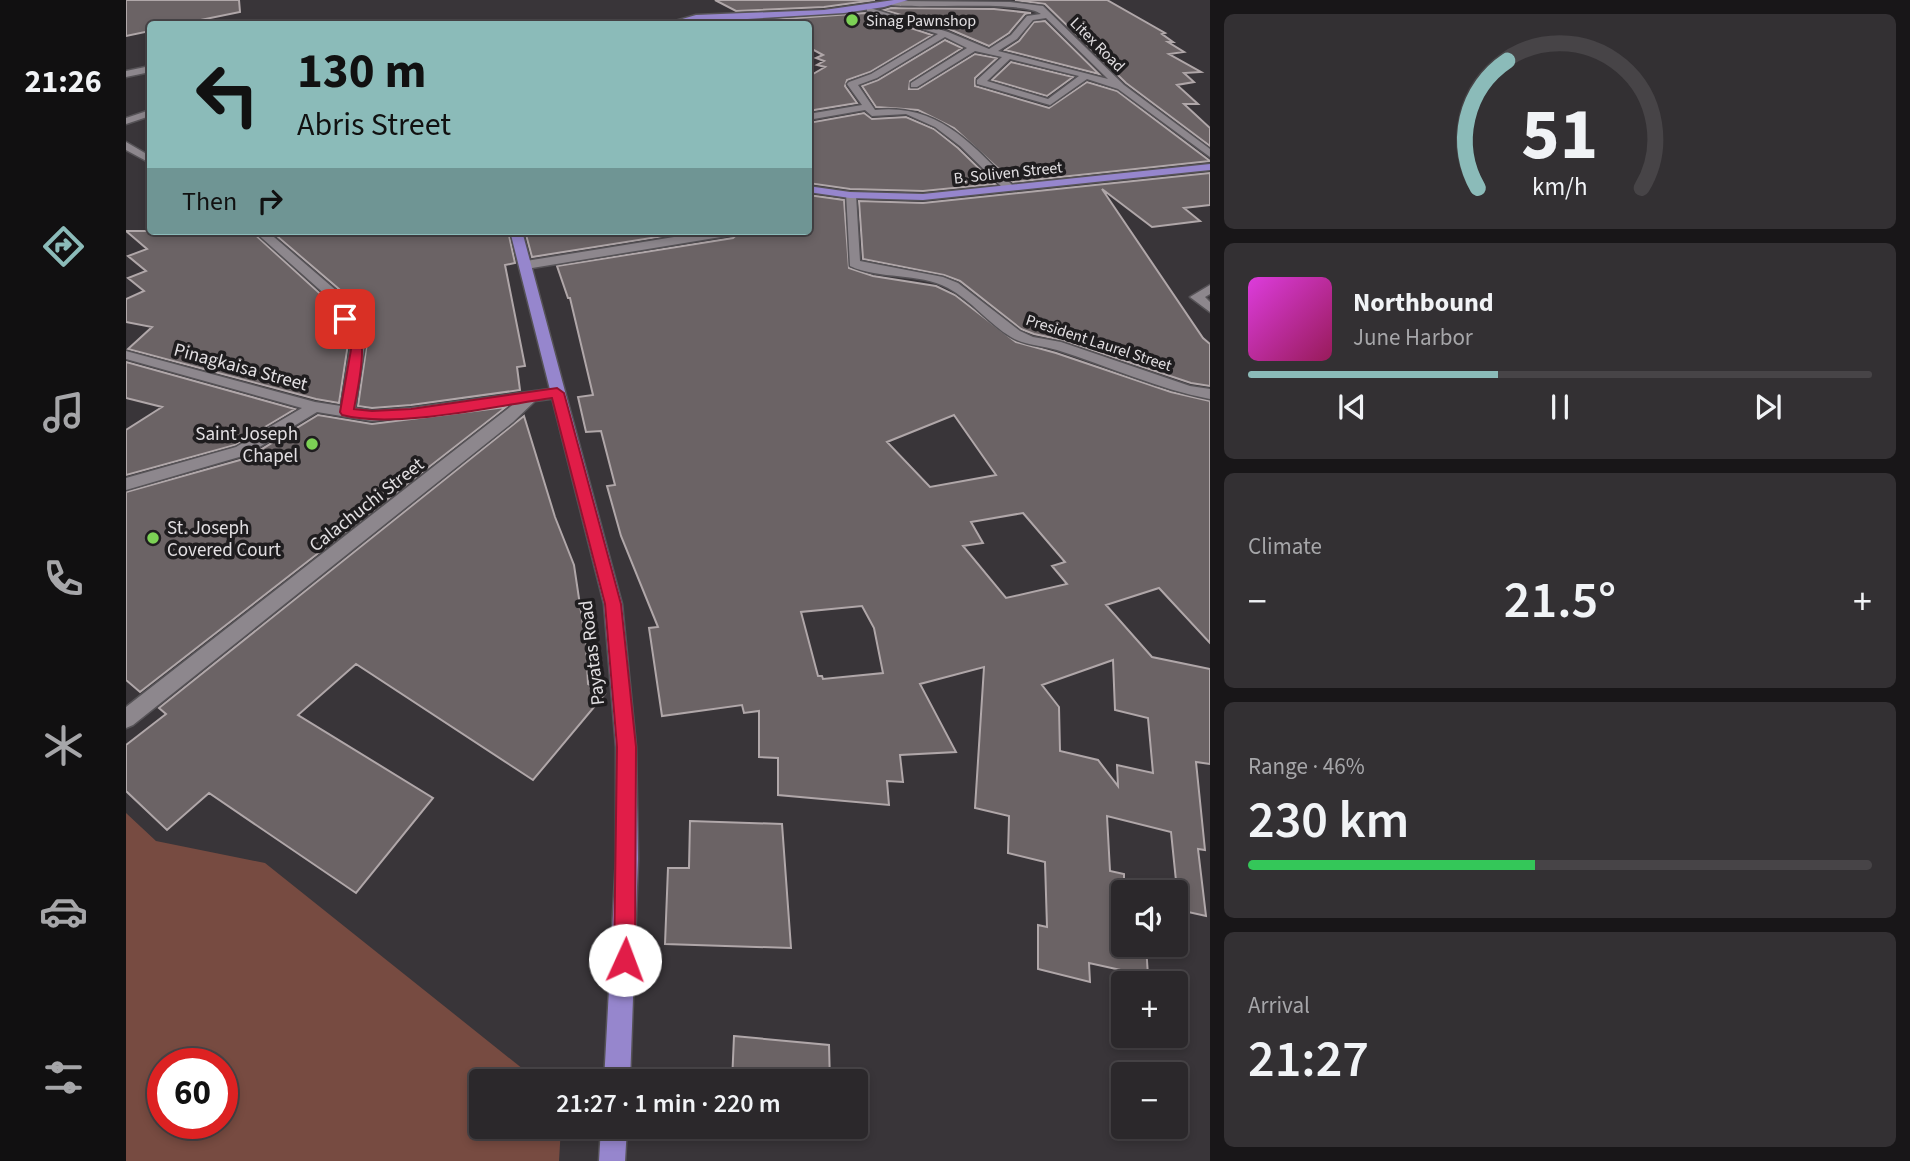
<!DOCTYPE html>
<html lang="en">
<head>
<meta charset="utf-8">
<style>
	body { margin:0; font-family:"Source Sans 3",sans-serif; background:#333033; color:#f1f3f6; height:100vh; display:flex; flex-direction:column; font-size:26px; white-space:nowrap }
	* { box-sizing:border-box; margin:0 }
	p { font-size:23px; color:#a6a6a9 }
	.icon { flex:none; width:38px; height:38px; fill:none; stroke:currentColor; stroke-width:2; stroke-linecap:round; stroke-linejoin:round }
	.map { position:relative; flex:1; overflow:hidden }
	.drawer { display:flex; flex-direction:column; gap:14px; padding:14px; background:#181618; width:700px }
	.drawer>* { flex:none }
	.top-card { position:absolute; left:21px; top:21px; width:665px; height:214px; border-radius:7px; box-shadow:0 4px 10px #0003,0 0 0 2px #474447; background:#8bbbb9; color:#111; overflow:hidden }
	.tools { position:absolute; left:985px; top:880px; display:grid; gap:14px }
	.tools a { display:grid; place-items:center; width:77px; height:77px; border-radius:7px; background:#2b282b; box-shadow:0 4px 10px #0003,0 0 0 2px #474447; font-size:35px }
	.speed { position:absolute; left:21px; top:1048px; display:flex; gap:14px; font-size:35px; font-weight:700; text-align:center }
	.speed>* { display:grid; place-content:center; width:91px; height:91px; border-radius:50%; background:#2b282b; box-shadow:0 4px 10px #0003,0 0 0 2px #474447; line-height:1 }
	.speed .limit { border:10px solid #d22; background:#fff; color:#111 }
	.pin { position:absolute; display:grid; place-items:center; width:60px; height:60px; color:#fff; margin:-30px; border-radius:14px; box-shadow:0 4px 10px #0006 }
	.me { position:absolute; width:77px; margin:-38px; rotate:2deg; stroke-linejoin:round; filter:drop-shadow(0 0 5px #0008) }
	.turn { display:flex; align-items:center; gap:24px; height:147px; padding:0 35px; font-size:32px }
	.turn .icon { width:91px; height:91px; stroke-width:2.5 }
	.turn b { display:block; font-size:49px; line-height:60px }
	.then { display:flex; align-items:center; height:66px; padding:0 35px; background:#0003; gap:14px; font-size:26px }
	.big { font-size:52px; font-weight:600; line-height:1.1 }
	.drawer .tile { flex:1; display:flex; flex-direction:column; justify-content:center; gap:10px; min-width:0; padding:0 24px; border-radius:10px; background:#333033 }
	.drawer .dial { align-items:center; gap:0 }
	.dial svg { height:182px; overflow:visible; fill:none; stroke:#474447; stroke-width:7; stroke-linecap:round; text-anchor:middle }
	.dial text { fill:#f1f3f6; stroke:none }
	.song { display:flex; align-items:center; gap:21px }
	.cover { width:84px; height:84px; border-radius:10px; background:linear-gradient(135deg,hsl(300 70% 55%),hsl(330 70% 35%)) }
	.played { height:7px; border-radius:4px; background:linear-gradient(90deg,#8bbbb9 40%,#474447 40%) }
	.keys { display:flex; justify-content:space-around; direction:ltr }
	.heat { display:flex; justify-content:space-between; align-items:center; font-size:38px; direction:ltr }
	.charge { height:10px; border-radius:5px; background:linear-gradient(90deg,#34c759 46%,#474447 0) }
	.trip { position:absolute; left:343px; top:1069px; width:399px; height:70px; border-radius:7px; background:#2b282b; box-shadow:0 4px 10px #0003,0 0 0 2px #474447; font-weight:600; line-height:70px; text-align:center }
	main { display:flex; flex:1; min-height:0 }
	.tabs { display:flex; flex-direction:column; width:126px; justify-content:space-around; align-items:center; background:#111011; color:#a6a6a9 }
	.tabs .icon { width:49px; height:49px }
	.tabs .selected { color:#8bbbb9 }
	.tabs b { font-size:32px; color:#f1f3f6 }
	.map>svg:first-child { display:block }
	.green { fill:#774b41; fill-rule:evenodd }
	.building { fill:#6b6365; stroke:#b0a7a9; stroke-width:2; fill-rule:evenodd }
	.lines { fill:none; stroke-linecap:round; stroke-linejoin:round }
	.minor-casing { stroke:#565357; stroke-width:3 }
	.major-casing { stroke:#565357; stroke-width:3 }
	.minor { fill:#8d878d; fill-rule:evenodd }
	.major { fill:#9686cd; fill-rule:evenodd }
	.route { fill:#e11d48; stroke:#92132f; stroke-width:2 }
	.poi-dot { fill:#7cd155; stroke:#1f1d1f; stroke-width:2.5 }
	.labels { text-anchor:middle; stroke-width:7; stroke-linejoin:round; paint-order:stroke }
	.far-poi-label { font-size:16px; fill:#e2dfe2; stroke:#1f1d1f; text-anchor:start }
	.far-street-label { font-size:16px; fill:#e2dfe2; stroke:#1f1d1f }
	.street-label { font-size:19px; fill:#e2dfe2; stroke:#1f1d1f }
	.poi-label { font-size:19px; fill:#e2dfe2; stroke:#1f1d1f; text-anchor:end }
</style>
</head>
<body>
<main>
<nav class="tabs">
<b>21:26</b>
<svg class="icon selected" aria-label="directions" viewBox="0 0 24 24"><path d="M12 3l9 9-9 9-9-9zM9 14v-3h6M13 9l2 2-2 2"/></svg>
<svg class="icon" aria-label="music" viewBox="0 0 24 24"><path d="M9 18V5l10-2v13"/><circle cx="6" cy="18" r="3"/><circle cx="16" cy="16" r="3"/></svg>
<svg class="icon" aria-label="phone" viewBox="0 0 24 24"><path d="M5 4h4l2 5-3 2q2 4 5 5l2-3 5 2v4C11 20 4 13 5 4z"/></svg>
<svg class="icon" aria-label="climate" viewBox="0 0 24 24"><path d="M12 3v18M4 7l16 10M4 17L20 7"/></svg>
<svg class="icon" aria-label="car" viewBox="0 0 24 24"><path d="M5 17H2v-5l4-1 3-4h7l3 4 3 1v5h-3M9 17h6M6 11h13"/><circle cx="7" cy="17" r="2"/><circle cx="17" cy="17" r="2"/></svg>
<svg class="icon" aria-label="filters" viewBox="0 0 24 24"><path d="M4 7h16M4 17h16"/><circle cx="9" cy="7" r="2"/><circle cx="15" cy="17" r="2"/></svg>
</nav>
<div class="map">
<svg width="1084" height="1161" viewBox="0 0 1084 1161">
	<rect width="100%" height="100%" fill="#393539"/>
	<path class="green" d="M0,813L30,841L139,863L412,1081L355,1082V1127H435L433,1161H0ZM37,1064H96V1124H37Z"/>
	<path class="building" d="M0,0H113L114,12L55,24H24V31L0,36Z
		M589,0H749L698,7L610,11Z
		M889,0H981L1039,33L1036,34L1047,42H1042L1058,52L1043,54L1075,72L1058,73L1068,82L1051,85L1072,104H1058L1084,128V146L1000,83L919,4Z
		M765,8L868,9L905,13L899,14L883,33L863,46L823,29L758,10Z
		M739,13L806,35L744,72L721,80L719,86L731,103L682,111V95L685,91L682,77L699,67L691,65L698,61L690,58L697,55L682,47V24H637L630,21Z
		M919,21L973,74L879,50L893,41L908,22Z
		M819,40L836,48L784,81L783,89H792L849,54L871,58L849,78V86L923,108L961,82L991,91L1084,161L887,182L828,128L792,110L750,107L736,86L752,80Z
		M885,62L947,77L921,96L866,80Z
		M738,113L746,119L780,117L808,129L832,148L869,184L797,191L724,189L682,183V123Z
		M1084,173V205L1058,208L1074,221L1026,227L976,189L1077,338L1084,344V386L1065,383L936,340L908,334L895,329L834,281L818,275L737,259L733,201L797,203Z
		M682,195L718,200L723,268L747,276L810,286L829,295L890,342L930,353L1045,392L1084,401V643L1033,588L980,605L1026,657L1084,669V764L1070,762L1079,850L1072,849L1080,916L1053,910L1045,832L981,816L984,871L998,874V945H1020L1022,976L963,963L964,982L912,969V925L921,927L919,862L882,853L883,816L849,808L858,667L794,684L830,752L774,755L777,782L761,781L763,805L652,795V758L633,757V711L618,713L616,705L536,716L523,628L532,627L495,536L481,486L489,485L475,431L460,432L452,397L467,395L444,298H442L431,266L607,238L615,231H682ZM828,415L870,475L804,487L761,442ZM897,513L939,562L926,566L941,584L880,598L837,546L857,543L845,522ZM736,606L748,628L757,673L697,679L696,676H692L675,612ZM987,660L989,710L1022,718L1027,773L991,765L992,786L972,760L934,751L933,707L916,685Z
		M0,231H125L200,299L222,344L213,403L190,399L2,349L26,327L0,322V299L18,291L2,278L20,271L2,256L21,249Z
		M145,231H382L389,263L379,265L399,366L391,367L394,390L285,405L246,408L232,406L241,343L214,290Z
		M399,231H569L406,257Z
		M0,362L169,409L109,445L0,475V430L36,407L0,398Z
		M380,407L14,692L0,680V492L121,458L192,415L246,424Z
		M398,416L429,517L448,565L460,645L462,684L479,694L407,780L230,664L172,715L307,798L230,893L83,793L41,830L0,791V745L40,714L33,708Z
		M564,821L656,824L665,948L539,944L542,868H563Z
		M608,1036L703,1045L704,1082H606Z"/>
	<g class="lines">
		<g class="minor-casing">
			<path id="minor" d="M768,1L884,2L917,6L998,85L1084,149V157L992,89L961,79L924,105L851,84V80L876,57L849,51L791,87H785V83L841,48L819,37L751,78L732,85L749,110C812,103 846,144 887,186V190H879L834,146L809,127L780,114L746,116L739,110L682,120V114L736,105L721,84L723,82L745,74L812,34L741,11V7L822,32L863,49L885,35L901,16L915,14C898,0 794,9 765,5ZM920,18L982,79L872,51L891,39L907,20ZM884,59L953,76L922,99L861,81Z
				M24,66V72L0,77V71Z
				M24,110V116L0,124V118Z
				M0,142L24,156V163L0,150Z
				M720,193L730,195L734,261L817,277L832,283L894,331L907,337L935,342L1064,386L1084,389V399C1032,389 982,366 931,350C916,345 900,346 885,337C863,324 845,300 822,288C792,272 754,280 724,266Z
				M128,231H141L212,292L239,344L229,408L246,411L285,408L431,388L438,393L431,398L409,401L387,422L7,725L0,728V707L389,403L246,421L191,412L120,455L0,490V478L110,447L176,408L0,359V351L189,402L215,406L225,344L202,297Z
				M585,231H613L607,235L400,269L394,265L400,261Z
				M1084,285V294L1079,297L1084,302V312L1064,297Z"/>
		</g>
		<g class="major-casing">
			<path id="major" d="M768,0H782L758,7L718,13L539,24L570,15L698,10Z
				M1084,164V170L797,200L724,198L682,192V186L724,192L797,194Z
				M384,231H396L496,604L510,747L512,859L504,1082H478L490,859V747L478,604Z
				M475,1127H501L499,1161H473Z"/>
		</g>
		<use href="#minor" class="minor"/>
		<use href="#major" class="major"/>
	</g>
	<path class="route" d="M219,315C248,327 232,385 228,409L246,411L285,409L431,388L438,393L495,604L510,747L509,960L506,967L499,970L491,967L488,960L491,747L479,604L426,398C369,406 270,429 216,415L214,412L226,344L213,319Z"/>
	<g class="poi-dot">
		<circle cx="726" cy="20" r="7"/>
		<circle cx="186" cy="444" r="7"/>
		<circle cx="27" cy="538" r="7"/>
	</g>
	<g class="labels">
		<g class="far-poi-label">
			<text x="740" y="26">Sinag Pawnshop</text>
		</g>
		<g class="far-street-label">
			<text transform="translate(972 44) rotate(45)" y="6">Litex Road</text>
			<text transform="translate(882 172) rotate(-6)" y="6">B. Soliven Street</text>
			<text transform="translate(973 342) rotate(18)" y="6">President Laurel Street</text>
		</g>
		<g class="street-label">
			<text transform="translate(115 366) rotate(15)" y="7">Pinagkaisa Street</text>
			<text transform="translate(240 504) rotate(-38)" y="7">Calachuchi Street</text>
			<text transform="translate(465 653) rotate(-97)" y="7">Payatas Road</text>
		</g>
		<g class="poi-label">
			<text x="172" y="440">Saint Joseph<tspan x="172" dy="22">Chapel</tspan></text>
			<text x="41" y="534" text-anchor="start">St. Joseph<tspan x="41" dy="22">Covered Court</tspan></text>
		</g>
	</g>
</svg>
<div class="tools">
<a><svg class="icon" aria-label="sound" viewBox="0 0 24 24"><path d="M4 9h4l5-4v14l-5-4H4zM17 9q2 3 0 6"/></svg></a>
<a>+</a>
<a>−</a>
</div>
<div class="speed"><div class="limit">60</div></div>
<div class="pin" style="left:219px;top:319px;background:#d93025"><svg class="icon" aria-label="arrive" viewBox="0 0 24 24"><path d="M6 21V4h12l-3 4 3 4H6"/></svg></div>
<svg class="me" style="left:499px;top:960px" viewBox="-20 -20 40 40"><circle r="19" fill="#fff"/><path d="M0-13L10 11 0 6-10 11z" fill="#e11d48"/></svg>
<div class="trip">21:27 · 1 min · 220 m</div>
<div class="top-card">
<div class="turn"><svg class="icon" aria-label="left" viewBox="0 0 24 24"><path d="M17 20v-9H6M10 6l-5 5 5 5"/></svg><div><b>130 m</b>Abris Street</div></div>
<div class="then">Then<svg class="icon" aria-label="right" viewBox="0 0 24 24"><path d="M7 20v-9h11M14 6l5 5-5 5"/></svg></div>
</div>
</div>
<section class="drawer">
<div class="tile dial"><svg viewBox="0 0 100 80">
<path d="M14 69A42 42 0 1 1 86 69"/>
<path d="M14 69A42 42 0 0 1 27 13" stroke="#8bbbb9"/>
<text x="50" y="56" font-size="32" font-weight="700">51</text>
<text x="50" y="72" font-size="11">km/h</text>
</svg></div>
<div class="tile">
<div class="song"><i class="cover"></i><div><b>Northbound</b><p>June Harbor</p></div></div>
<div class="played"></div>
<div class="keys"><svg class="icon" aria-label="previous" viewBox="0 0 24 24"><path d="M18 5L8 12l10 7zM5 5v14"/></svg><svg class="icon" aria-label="pause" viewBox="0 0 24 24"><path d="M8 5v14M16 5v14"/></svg><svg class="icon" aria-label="next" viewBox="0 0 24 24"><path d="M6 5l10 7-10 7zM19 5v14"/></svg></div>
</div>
<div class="tile"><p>Climate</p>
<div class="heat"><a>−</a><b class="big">21.5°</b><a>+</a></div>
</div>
<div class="tile"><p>Range · 46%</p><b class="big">230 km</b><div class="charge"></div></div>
<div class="tile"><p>Arrival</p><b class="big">21:27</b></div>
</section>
</main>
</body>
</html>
